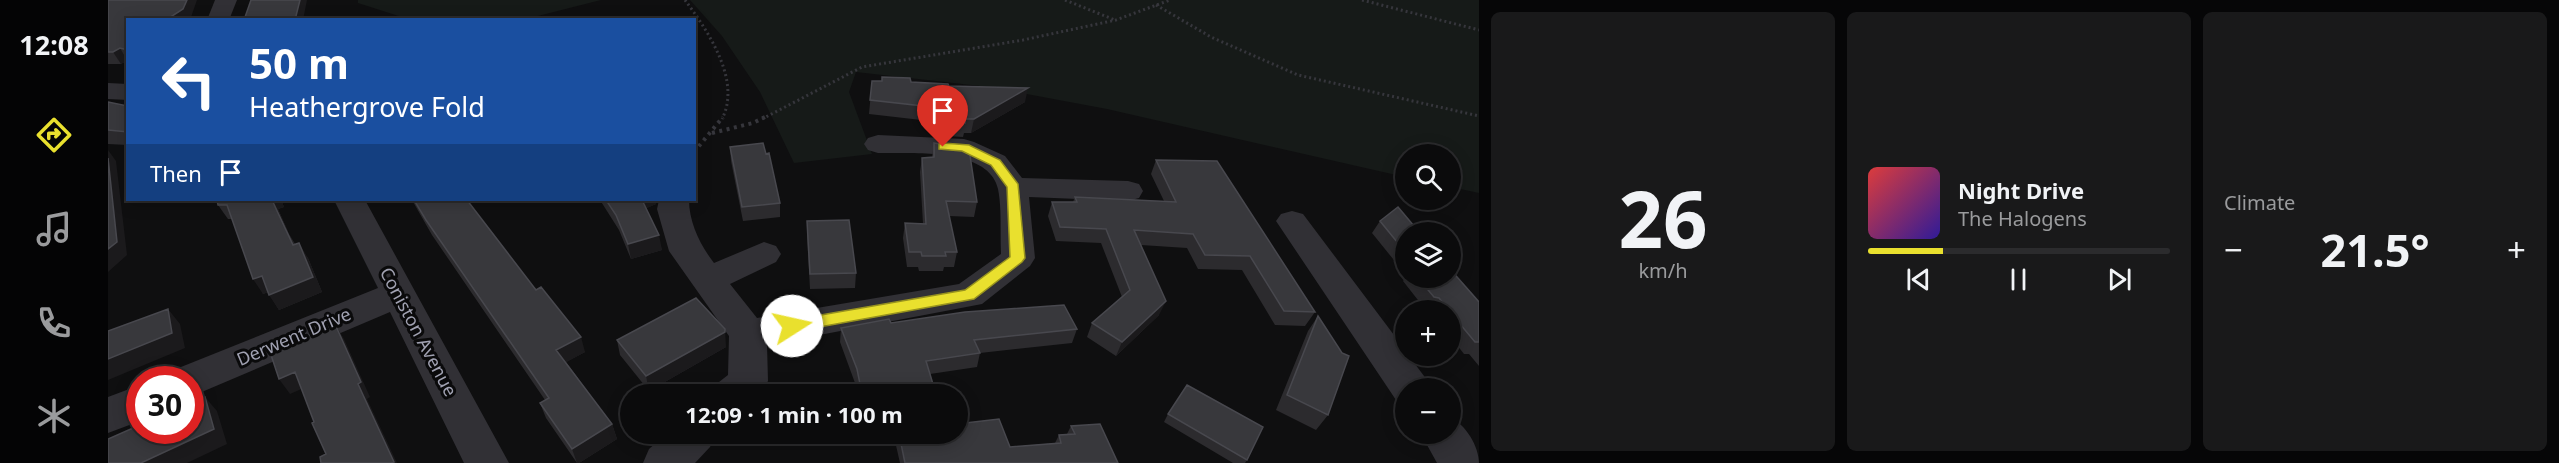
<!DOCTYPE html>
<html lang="en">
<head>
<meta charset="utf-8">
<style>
	body { margin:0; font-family:"Noto Sans",sans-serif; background:#19191a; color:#f1f3f6; height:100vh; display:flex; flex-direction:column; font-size:22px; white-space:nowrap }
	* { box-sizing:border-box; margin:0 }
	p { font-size:20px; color:#9a9b9d }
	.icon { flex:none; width:33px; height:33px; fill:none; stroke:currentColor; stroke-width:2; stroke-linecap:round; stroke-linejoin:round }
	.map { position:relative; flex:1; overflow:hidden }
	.sheet { display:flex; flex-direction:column; gap:12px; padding:12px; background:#060607; width:1080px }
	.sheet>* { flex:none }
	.banner { position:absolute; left:18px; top:18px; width:570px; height:183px; border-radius:0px; box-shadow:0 3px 15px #0003,0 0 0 2px #2b2b2d; background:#1a4fa0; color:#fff; overflow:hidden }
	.buttons { position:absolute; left:1287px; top:144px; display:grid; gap:12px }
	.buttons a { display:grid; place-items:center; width:66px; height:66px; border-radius:50%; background:#0b0b0c; box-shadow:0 3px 15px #0003,0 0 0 2px #2b2b2d; font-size:30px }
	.speed { position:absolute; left:18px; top:366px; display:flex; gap:12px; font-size:30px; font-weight:700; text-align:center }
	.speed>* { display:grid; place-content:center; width:78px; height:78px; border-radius:50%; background:#0b0b0c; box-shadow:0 3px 15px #0003,0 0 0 2px #2b2b2d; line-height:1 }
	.speed .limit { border:9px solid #d22; background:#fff; color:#111 }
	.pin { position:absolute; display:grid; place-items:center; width:51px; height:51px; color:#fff; margin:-62px -26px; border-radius:50% 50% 50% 0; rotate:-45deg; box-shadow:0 0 6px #0007 }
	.pin .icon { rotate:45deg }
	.me { position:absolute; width:66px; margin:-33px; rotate:80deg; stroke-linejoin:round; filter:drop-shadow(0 0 4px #0008) }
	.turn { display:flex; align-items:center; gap:21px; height:126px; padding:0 24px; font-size:27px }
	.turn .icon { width:78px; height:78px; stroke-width:2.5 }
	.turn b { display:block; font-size:42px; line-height:51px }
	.then { display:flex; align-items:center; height:57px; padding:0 24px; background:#0003; gap:12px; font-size:22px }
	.big { font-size:45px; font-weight:700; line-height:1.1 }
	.sheet .card { flex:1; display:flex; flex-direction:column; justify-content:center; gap:9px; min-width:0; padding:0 21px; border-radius:9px; background:#19191a }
	.sheet .dial { align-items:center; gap:0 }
	.dial b { font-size:78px; line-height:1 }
	.song { display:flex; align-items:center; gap:18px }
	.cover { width:72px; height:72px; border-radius:9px; background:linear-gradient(135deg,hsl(0 70% 55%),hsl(250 70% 35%)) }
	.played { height:6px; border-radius:3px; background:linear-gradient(90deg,#e9e02e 25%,#2b2b2d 25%) }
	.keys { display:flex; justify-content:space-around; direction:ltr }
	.heat { display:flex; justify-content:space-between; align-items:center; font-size:33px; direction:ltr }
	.sheet .tiles { flex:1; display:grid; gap:12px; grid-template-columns:repeat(3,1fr) }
	.trip { position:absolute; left:512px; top:384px; width:348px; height:60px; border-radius:30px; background:#0b0b0c; box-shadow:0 3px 15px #0003,0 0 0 2px #2b2b2d; font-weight:700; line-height:60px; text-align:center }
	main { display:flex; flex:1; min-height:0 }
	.dock { display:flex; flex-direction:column; width:108px; justify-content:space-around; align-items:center; background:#040405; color:#9a9b9d }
	.dock .icon { width:42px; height:42px }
	.dock .current { color:#e9e02e }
	.dock b { font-size:27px; color:#f1f3f6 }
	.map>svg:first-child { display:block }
	.green { fill:#161a18 }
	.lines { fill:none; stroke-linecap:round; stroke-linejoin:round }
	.path-far1 { stroke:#36363c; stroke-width:3; stroke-dasharray:2 3; stroke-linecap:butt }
	.path { stroke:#36363c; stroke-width:4; stroke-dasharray:3 4.5; stroke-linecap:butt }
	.minor { fill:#313035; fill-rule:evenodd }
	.wall { fill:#2c2b2e }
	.shaded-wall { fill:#1b1a1c }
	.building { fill:#38383c; stroke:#48484e; stroke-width:1.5 }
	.route { fill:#e9e02e; stroke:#97921e; stroke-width:1.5 }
	.labels { text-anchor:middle; stroke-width:6; stroke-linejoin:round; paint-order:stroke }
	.street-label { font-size:18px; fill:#a0a1b1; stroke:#0a0a0b }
</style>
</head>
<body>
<main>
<nav class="dock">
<b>12:08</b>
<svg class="icon current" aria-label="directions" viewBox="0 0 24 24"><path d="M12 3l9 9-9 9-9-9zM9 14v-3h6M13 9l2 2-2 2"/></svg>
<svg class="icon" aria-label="music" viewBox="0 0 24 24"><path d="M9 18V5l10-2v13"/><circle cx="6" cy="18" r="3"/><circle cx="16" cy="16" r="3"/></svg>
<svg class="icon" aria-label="phone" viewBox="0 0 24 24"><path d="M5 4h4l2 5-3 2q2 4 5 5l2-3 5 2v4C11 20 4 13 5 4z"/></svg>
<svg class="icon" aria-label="climate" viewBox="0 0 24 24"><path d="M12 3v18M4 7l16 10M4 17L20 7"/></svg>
</nav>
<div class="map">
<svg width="1371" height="463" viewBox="0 0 1371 463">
	<rect width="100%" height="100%" fill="#0f0f10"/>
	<path class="green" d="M250,0H493L414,20L300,19L250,3Z
		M582,0H1371V193L1343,187L1342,154H1298L1297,177L999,109L881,87L748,72L741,92L764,154L686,163L652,92L614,36Z"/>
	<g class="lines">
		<path class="path-far1" d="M577,0C599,30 634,80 614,119
			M957,0L1007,20
			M1254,0L1371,30
			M1048,5L1103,37L1190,75L1371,116
			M654,119L754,67L915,40L1008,20L1062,0"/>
		<path class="path" d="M604,133L645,123L657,117
			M586,152L615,117"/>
		<path class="minor" d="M107,0H129L121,20H99Z
			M0,83L20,84V100L0,99Z
			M770,135L856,139L866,142L897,156L914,178L1020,181L1031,184L1035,191L1031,198L1020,201L921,197L927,258L922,266L874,304L659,345L660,381L652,394H606L611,382L620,375L621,336L561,251L549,209L551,200H581C581,222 592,245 606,263L656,242L668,246L673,254L668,262L622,284L649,318L851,284L893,254C892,233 894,209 890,189C881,147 802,154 770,153L760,150L756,144L760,138Z
			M226,200H257L401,463H356L282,312L82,397V380H62L68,369L270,288Z
			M1184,211L1195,214L1298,351V356H1301L1316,376L1322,388H1298V403L1288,400L1168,221L1173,214Z
			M32,385V421L0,433V397Z
			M1342,418C1358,424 1371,447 1371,463H1329L1313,434H1342Z
			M558,434H609L602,447L587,463H535L541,449Z"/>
	</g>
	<path class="wall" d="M0,0L20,20V60L13,64H0Z
		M764,81L803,82L841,86L917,102L863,133H856L855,137L823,135L822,121L761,114Z
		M0,102L20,106V145L0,144Z
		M826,143L869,202L866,217L841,216L849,252L846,267H836L835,271H811L810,267H799L795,238L797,223L815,224L812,172L814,158L824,157Z
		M622,147L672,203V217L635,221L623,161Z
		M1048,160L1207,312L1197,326L1167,325L1134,270L1090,269L1079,248L1033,245L1051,315L1008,356L979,337L984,323L1014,297L993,243L948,241L940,216L944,202H965L967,197L1056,201L1043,174Z
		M109,200H173L176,207L170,209L181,234L187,244L200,258L214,292L171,310L160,292L155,294L124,219H120L110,205Z
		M304,200H359L428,290L477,352L458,362L504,424L509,439L471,463H469L438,418L432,403L437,400L324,235Z
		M492,200H547L548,204L538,208L554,250L523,259L511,230Z
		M699,221L748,273L747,288L702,289L699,236Z
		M1272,221L1298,232V275L1264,233Z
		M1298,277L1342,278L1371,302V366L1361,354H1356L1342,336V310H1322L1321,309H1317L1295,281Z
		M1210,316L1220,415L1208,430L1168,410L1200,331Z
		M783,323L969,329L964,343L872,353L869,367L822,374L828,394H750L747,383L732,342L733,328Z
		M509,340L618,347L541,391L512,355Z
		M1060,414L1139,460L1137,463H1125L1056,422Z
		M963,426L1010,463H792L787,441L761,444L759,434H849L902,447L947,443L951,435L959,434Z"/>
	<path class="shaded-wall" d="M79,0H89L82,20H58Z
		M192,0H199L195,20H187Z
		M12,48L19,60L13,64L5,52Z
		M920,88L917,102L863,133L866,119Z
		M0,150L8,161L19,255L0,272Z
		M164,200H173L176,207L170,209L181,234L194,260L173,219Z
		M533,200H547L548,204L535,210Z
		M551,235L554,250L523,259L520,244Z
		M191,243L200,258L214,292L171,310L161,295Z
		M154,276L164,291L155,294L145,279Z
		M1058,301L1051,315L1008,356L1014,342Z
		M60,309L72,324L77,348L0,380V359Z
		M227,324L236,339L262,397L259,399L289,463H283L250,384Z
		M617,329L618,347L541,391L538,376Z
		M473,337L477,352L453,365L448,350Z
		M187,372L198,387L182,394L171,379Z
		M97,397L109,411L119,444L79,463H33Z
		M504,424L509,439L471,463H469L464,449Z"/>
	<path class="building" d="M0,0H79L75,9L58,20H20V50L12,48L5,52H0Z
		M143,0H192L187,20H136Z
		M774,77L802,78L803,82L840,84L841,86L920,88L866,119H857V123L825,121L824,107L762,100L764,81H774Z
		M0,102L20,106V132L0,130Z
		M655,143L658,154L661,153L672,203L634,207L622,147Z
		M826,143L861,149L869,202L838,201L849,252H837L838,256H814L813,252H801L797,223L818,224L814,158L826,157Z
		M0,158L9,242L0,249Z
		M1048,160L1109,161L1207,312L1176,311L1142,256L1097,255L1085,234L1026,230L1058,301L1014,342L984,323L1022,290L998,229L952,227L944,202H969L967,197L1068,202Z
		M109,200H164L185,245L191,243L205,277L161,295L154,276L145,279L119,205H110Z
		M306,200H359L428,290L433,287L473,337L448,350L504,424L464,449L432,403L441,398L318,220Z
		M498,200H534L551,235L520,244L508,215Z
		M1290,207L1311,232H1298V253L1272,221Z
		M741,220L748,273L702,274L699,221Z
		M1342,269L1371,302V342H1367L1342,312V310H1341L1331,298L1326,297L1310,278H1342Z
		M588,298L617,329V332L538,376L509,340Z
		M956,305L969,329L866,340L872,353L818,361L828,394H754L749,369L733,328L781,319L783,323L857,312Z
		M60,309L64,333L0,359V331Z
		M1210,316L1234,353L1241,356L1220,415L1179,395Z
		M227,324L253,382L250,384L286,462L283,463H213L212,457L218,454L204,423L206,422L187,372L171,379L162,352Z
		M1079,385L1155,427L1139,460L1060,414Z
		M97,397L106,429L33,463H0V439L32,425V430H82V403Z
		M891,419L902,447L953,443L951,435L967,434L963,426L992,424L1010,463H797L791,434H849V424Z"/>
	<path class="route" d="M835,143L861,145L892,160L910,184L917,258L914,262L866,299L684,332L679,330L676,326L679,322L684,320L857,290L902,257L899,187L883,165L854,151L831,149V144Z"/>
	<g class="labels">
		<g class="street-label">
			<text transform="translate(310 332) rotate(62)" y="6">Coniston Avenue</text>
			<text transform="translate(186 337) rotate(-23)" y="6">Derwent Drive</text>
		</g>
	</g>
</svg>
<div class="buttons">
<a><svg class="icon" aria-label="search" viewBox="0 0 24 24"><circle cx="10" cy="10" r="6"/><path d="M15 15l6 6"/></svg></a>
<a><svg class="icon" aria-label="layers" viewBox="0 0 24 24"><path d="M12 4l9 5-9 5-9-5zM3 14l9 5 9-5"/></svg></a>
<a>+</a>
<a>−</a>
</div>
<div class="speed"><div class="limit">30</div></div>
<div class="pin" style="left:835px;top:147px;background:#d93025"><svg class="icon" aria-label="arrive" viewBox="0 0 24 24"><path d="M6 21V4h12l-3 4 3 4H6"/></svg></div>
<svg class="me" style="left:684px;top:326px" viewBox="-20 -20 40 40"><circle r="19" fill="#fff"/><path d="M0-13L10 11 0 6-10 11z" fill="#e9e02e"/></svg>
<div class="trip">12:09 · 1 min · 100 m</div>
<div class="banner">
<div class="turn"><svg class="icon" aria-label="left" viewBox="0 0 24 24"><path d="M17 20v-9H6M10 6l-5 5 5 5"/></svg><div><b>50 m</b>Heathergrove Fold</div></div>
<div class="then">Then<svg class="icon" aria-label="arrive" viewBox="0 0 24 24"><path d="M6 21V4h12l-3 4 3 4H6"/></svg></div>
</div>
</div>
<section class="sheet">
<div class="tiles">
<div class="card dial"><b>26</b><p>km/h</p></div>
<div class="card">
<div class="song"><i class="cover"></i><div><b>Night Drive</b><p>The Halogens</p></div></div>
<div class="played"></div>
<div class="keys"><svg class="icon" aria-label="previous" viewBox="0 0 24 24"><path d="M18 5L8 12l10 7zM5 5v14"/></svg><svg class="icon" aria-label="pause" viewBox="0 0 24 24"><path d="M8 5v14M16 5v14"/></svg><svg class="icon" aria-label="next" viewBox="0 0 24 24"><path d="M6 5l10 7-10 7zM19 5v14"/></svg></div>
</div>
<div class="card"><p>Climate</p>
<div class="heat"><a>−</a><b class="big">21.5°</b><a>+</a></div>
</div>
</div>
</section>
</main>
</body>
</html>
